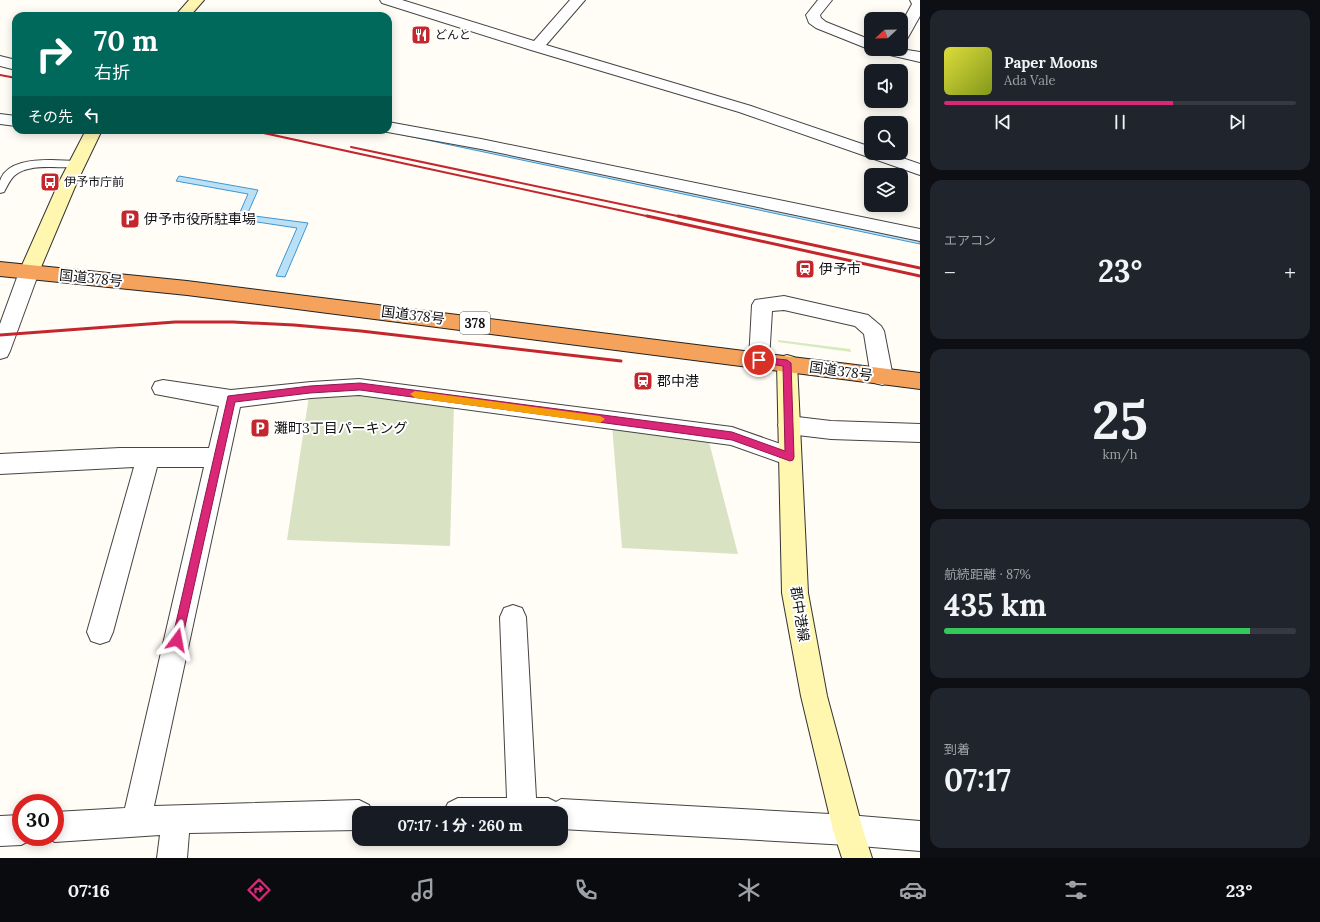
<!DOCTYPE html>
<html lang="ja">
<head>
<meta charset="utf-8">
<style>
	body { margin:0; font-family:Lora,"Noto Sans JP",serif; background:#20242c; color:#f1f3f6; height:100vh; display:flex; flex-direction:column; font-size:15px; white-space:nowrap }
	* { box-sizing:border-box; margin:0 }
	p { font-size:13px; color:#9ea1a6 }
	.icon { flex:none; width:22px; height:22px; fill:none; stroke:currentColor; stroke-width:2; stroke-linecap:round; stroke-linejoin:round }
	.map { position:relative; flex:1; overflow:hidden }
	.drawer { display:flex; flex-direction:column; gap:10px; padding:10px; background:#0d0f14; width:400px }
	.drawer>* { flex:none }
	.banner { position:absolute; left:12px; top:12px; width:380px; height:122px; border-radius:12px; box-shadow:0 2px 10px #0003; background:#00695c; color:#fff; overflow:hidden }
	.needle { width:26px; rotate:248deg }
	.controls { position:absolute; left:864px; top:12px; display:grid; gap:8px }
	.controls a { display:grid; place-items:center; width:44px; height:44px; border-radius:8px; background:#171b24; box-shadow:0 2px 10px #0003; font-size:20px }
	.speed { position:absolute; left:12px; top:794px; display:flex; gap:8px; font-size:20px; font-weight:700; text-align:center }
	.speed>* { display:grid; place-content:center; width:52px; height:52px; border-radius:50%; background:#171b24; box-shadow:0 2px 10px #0003; line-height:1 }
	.speed .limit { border:6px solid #d22; background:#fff; color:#111 }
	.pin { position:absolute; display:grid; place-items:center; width:34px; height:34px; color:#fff; margin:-17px; border:2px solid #fff; border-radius:50%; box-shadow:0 1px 4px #0007 }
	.me { position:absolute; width:44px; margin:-22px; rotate:13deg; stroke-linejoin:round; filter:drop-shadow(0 0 3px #0008) }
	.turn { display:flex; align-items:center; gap:14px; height:84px; padding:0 16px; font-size:18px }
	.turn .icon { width:52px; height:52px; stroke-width:2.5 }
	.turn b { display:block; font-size:28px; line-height:34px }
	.then { display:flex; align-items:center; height:38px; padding:0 16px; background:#0003; gap:8px; font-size:15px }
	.big { font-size:30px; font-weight:700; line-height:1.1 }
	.drawer .card { flex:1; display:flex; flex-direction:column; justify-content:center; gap:6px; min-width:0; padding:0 14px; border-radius:12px; background:#20242c }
	.drawer .dial { align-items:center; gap:0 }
	.dial b { font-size:52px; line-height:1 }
	.song { display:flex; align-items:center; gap:12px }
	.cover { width:48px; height:48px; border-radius:6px; background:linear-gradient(135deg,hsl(60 70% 55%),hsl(70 70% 35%)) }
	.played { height:4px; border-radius:2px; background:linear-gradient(90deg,#db2777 65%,#363941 65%) }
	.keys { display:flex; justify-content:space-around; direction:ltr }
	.heat { display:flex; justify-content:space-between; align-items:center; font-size:22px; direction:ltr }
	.charge { height:6px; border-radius:3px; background:linear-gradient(90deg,#34c759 87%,#363941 0) }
	.trip { position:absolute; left:352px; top:806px; width:216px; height:40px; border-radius:12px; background:#171b24; box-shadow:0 2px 10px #0003; font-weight:700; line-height:40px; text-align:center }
	.menu { display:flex; height:64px; justify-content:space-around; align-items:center; background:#090b0e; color:#9ea1a6 }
	.menu .icon { width:28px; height:28px }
	.menu .on { color:#db2777 }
	.menu b { font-size:18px; color:#f1f3f6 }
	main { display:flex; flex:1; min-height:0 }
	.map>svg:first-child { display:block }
	.green { fill:#d5ebbd }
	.cemetery { fill:#d9e3c4 }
	.water { fill:#b9e0f7; stroke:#3f96cf }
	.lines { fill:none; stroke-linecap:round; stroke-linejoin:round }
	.lane-casing { stroke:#444; stroke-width:2 }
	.street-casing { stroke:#444; stroke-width:2 }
	.secondary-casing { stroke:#333; stroke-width:2 }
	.highway-casing { stroke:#222; stroke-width:2 }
	.lane { fill:#fff; fill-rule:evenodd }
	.street { fill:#fff; fill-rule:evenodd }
	.secondary { fill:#fff6b0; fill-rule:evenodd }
	.highway { fill:#f5a25d; fill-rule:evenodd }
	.rail-far1 { stroke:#c4262e; stroke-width:2 }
	.rail { stroke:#c4262e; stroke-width:3 }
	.route { fill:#db2777; stroke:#8e194d }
	.slow { fill:#f59e0b }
	.labels { text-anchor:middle; stroke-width:4; stroke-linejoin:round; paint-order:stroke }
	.far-poi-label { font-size:12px; fill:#111; stroke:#fff; text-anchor:start }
	.shield { fill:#fff; stroke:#585858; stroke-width:1 }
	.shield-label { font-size:13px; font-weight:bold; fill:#111 }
	.poi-label { font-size:14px; fill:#111; stroke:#fff; text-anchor:start }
	.street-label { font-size:14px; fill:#111; stroke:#fff }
</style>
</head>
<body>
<main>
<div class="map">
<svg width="920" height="858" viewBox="0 0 920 858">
	<rect width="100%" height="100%" fill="#fffdf5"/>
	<path class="green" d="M778,340L850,349L851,352L778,342Z"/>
	<path class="cemetery" d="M356,392L454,405L450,546L287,540L309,396Z
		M612,425L708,438L738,554L622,548Z"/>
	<path class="water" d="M371,130H388L920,238V244L389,132Z
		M179,176L258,190L247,215L308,223L285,277L276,276L297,228L237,219L248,194L176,181Z"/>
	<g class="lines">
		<g class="lane-casing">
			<path id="lane" d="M51,160L77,161L82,164C75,173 32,159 14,176C9,181 7,187 4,192L0,193C0,190 0,184 0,181C6,161 35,160 51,160Z"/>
		</g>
		<g class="street-casing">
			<path id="street" d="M380,0H402L534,41L570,0H585L546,45L751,106L871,147V153H888L920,164V175L739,112L531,50L382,3Z
				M818,0H832L820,15L821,18L826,22L871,40V49H873L866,48L816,28L809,23L806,15Z
				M910,0H920V16L906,41L901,42V24L912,4Z
				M875,49H901L920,52V62L877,52Z
				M0,56L16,60V70L0,66Z
				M0,114L16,116V126L0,124Z
				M388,122L481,139L920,229V241L481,149L382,131L388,130Z
				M29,265L36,267L39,272L10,351L7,357L0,359V324L19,272L22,267Z
				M784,296L868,315L881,326L884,331L893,377L889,383L882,385L875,383L871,377L864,334L855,326L784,310L772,311L769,360L766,366L759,368L752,366L749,360L752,305L755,300Z
				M359,379L732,427L798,450L801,457L798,464L790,466L731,445L359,395L311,398L240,407L154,806L359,800L369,805L373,813H359V830L189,833L187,858H157L160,835L55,842L45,837H55V812L125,808L204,467H157L113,632L109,641L100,644L91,641L87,632L134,467L0,474V454L120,448H209L219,406L155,394L152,388L155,382L163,380L231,390L311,382Z
				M789,416L831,421L920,424V442L831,439L789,434L781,431L778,425L781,419Z
				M513,605L522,608L526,617L536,798H548L556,802L561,799L848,815L920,821V851L848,845L561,829V813H443L448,803L458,798H507L500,617L504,608Z
				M21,815V837H33L31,840L21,845L0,846V816Z"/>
		</g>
		<g class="secondary-casing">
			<path id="secondary" d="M189,0H204L190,16H175Z
				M86,130H102L77,182L39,272L36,277L29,279L22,277L19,272L59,182Z
				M787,355L794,357L797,363L808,593L827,696L863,830L872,858H842L833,830L801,696L782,593L777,363L780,357Z"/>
		</g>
		<g class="highway-casing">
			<path id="highway" d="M0,262L187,281L920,373V389L187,295L0,276Z"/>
		</g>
		<use href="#lane" class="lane"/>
		<use href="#street" class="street"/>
		<use href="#secondary" class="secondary"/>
		<use href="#highway" class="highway"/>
		<path class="rail-far1" d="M0,75L16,78
			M250,130L651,217
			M351,147L682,217"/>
		<path class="rail" d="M647,216L920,276
			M678,216L920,268
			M0,335L175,322H233L294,325L361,331L621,361"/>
	</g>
	<path class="route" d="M759,357L787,360L791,363L794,457L793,460L790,461L732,440L360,390L310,393L235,402L182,640L181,643L177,645L173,643L172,640L228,396L310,386L360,383L732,432L785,451L783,366L756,362L755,360Z"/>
	<path class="slow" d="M415,391L600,416L605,419L600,423L415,398L410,394Z"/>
	<defs>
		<g id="restaurant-square" transform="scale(1)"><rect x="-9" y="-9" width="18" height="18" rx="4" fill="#c4262e" stroke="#fff"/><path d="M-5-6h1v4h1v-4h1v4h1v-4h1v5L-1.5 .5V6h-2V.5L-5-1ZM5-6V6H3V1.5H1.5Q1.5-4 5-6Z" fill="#fff"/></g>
		<g id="bus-square" transform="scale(1)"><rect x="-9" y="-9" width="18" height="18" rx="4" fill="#c4262e" stroke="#fff"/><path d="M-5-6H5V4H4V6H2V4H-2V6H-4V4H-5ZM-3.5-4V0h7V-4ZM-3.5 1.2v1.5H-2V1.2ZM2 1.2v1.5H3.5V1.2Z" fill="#fff"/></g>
		<g id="parking-square" transform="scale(1)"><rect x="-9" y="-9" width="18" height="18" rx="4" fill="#c4262e" stroke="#fff"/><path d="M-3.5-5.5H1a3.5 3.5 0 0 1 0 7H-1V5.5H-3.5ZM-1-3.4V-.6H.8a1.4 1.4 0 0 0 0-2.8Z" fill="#fff"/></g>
		<g id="station-square" transform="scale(1)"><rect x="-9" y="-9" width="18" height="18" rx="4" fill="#c4262e" stroke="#fff"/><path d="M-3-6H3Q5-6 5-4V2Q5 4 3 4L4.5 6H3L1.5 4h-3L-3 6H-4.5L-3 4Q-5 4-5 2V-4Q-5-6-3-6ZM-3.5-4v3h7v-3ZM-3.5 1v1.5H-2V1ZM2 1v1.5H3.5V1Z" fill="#fff"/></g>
	</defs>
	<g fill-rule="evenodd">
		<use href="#restaurant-square" x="421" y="35"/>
		<use href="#bus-square" x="50" y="182"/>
		<use href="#parking-square" x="130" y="219"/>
		<use href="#station-square" x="805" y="269"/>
		<use href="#station-square" x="643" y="381"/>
		<use href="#parking-square" x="260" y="428"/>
	</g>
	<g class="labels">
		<g class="far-poi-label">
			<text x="435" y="39">どんと</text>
			<text x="64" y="186">伊予市庁前</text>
		</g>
		<rect class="shield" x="460" y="312" width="30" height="22" rx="3"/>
		<g class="shield-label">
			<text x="475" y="328">378</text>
		</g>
		<g class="poi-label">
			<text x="144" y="224">伊予市役所駐車場</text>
			<text x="819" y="274">伊予市</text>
			<text x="657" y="386">郡中港</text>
			<text x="274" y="433">灘町3丁目パーキング</text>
		</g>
		<g class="street-label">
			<text transform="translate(91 278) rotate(6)" y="5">国道378号</text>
			<text transform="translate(413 315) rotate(7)" y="5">国道378号</text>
			<text transform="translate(841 371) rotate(8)" y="5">国道378号</text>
			<text transform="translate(800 614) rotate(81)" y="5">郡中港線</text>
		</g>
	</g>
</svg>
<div class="controls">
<a><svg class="needle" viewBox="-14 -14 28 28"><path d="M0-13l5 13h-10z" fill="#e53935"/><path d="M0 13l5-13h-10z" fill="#9ea1a6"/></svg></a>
<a><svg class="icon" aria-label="sound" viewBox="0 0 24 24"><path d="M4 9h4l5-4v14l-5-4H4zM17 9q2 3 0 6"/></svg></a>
<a><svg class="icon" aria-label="search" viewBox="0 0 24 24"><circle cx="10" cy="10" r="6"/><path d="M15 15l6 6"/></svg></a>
<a><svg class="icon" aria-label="layers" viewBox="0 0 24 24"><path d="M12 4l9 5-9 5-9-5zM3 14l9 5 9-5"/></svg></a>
</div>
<div class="speed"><div class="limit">30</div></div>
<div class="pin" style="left:759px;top:360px;background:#d93025"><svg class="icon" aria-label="arrive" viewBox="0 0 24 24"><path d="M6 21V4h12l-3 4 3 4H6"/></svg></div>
<svg class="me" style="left:177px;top:640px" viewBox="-20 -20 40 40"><path d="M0-17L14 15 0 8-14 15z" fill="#db2777" stroke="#fff" stroke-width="4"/></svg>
<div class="trip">07:17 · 1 分 · 260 m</div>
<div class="banner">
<div class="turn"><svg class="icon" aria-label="right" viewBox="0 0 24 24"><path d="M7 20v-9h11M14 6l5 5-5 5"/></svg><div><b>70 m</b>右折</div></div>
<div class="then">その先<svg class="icon" aria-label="left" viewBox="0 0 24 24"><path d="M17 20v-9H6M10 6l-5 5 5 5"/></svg></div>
</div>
</div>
<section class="drawer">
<div class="card">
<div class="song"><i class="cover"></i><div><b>Paper Moons</b><p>Ada Vale</p></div></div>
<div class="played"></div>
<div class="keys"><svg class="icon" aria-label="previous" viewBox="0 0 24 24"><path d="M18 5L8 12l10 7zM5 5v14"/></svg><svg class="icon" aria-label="pause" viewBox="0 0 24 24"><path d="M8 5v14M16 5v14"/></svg><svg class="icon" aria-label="next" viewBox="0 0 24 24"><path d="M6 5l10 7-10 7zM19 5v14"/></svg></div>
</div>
<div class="card"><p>エアコン</p>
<div class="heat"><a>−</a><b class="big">23°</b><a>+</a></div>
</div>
<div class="card dial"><b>25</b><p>km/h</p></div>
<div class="card"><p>航続距離 · 87%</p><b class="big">435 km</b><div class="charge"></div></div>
<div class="card"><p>到着</p><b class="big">07:17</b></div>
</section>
</main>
<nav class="menu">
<b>07:16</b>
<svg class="icon on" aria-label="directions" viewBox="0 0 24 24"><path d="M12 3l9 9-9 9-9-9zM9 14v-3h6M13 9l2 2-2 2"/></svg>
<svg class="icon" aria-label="music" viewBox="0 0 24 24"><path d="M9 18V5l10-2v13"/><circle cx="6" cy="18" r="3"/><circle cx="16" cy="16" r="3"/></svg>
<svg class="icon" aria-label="phone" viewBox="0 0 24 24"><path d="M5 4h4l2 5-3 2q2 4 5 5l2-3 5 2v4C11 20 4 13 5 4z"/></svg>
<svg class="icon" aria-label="climate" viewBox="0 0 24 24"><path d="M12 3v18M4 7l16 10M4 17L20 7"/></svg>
<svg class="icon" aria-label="car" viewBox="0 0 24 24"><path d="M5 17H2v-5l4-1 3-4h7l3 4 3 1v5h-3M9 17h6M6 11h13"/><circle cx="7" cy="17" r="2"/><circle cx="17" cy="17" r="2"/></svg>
<svg class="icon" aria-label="filters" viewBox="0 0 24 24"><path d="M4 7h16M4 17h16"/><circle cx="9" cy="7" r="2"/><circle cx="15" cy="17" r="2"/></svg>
<b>23°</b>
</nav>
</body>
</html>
